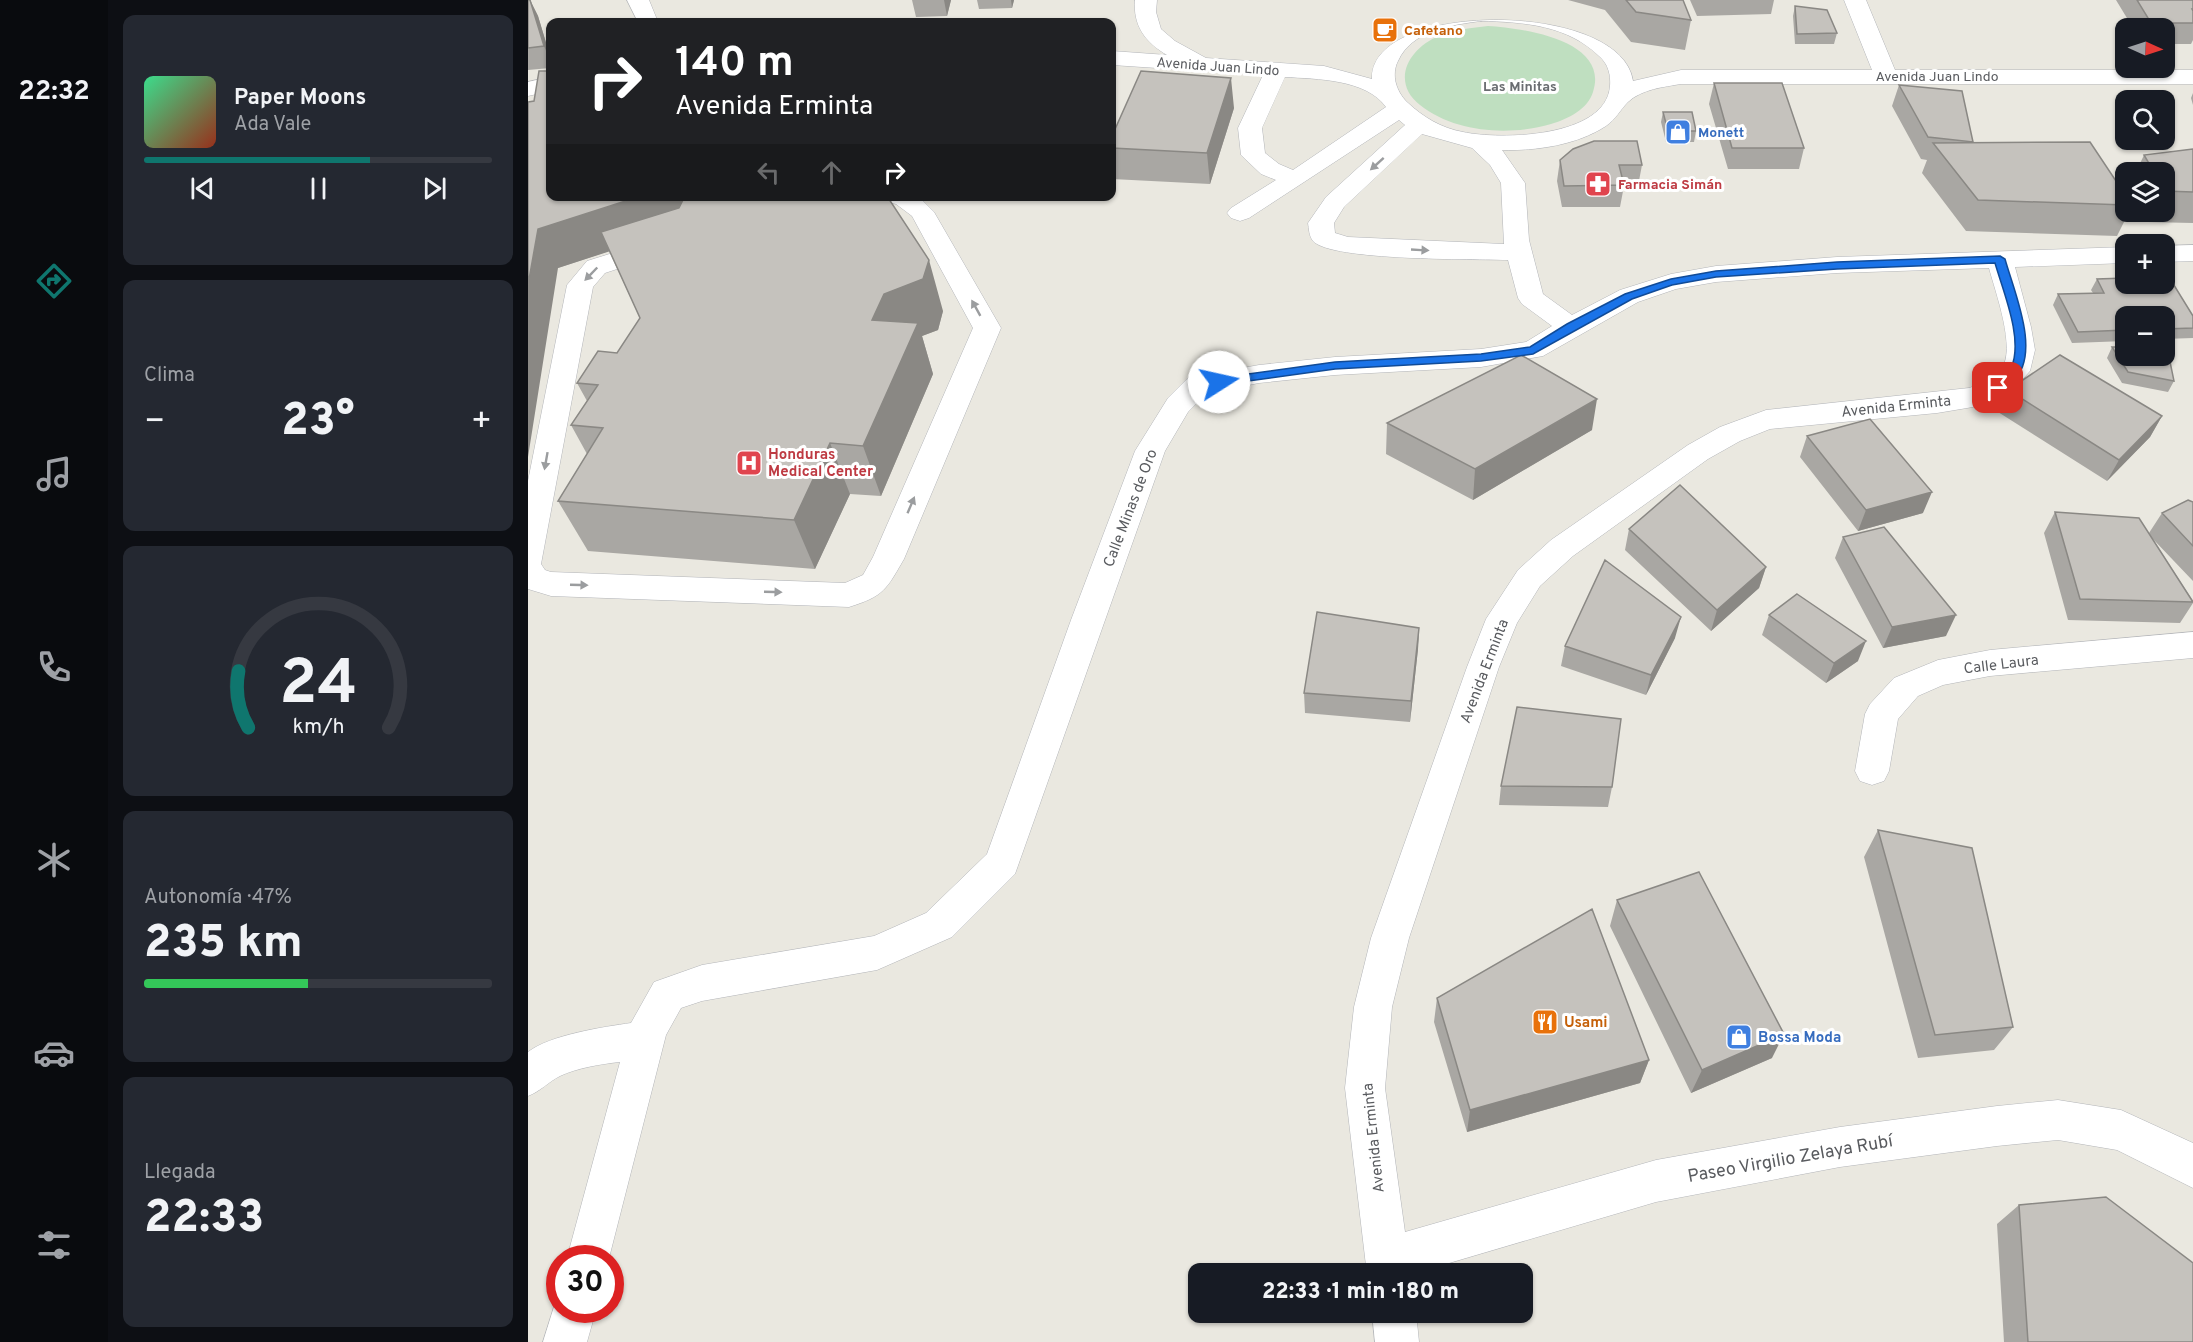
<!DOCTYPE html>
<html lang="es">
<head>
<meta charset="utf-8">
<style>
	body { margin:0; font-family:Overpass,sans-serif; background:#242831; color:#f1f3f6; height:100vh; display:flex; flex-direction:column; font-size:22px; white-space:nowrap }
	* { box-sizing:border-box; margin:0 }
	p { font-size:20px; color:#9ea1a6 }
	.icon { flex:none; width:33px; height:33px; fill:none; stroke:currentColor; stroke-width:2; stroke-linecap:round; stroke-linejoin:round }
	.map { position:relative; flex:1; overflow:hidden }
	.panel { display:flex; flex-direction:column; gap:15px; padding:15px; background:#0d0f14; width:420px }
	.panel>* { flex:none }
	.hud { position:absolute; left:18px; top:18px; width:570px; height:183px; border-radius:12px; box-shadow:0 2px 4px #0004; background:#202124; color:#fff; overflow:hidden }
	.needle { width:39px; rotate:93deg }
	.tools { position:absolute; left:1587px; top:18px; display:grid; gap:12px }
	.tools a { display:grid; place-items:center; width:60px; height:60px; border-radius:12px; background:#171b24; box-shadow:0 2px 4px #0004; font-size:30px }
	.speed { position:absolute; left:18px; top:1245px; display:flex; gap:12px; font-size:30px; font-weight:700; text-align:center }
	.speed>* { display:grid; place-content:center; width:78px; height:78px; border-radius:50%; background:#171b24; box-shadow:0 2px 4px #0004; line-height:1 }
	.speed .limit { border:9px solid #d22; background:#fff; color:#111 }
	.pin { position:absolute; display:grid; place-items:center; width:51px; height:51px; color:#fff; margin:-26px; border-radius:12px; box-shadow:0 3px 9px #0006 }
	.me { position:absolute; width:66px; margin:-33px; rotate:80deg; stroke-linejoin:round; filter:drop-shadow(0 0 4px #0008) }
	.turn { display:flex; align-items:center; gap:21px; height:126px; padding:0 30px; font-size:27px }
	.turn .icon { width:78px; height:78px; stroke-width:2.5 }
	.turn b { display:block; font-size:42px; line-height:51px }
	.lanes { display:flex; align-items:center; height:57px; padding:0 30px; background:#0003; justify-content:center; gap:30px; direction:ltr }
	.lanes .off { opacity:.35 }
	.big { font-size:45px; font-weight:800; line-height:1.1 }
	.panel .card { flex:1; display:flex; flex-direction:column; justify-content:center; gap:9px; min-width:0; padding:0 21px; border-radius:12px; background:#242831 }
	.panel .dial { align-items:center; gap:0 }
	.dial svg { height:156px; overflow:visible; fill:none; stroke:#363941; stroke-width:7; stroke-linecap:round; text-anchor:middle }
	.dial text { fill:#f1f3f6; stroke:none }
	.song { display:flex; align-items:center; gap:18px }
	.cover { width:72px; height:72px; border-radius:9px; background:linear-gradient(135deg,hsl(150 70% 55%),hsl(10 70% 35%)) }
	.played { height:6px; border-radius:3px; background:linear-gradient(90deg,#0f766e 65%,#363941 65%) }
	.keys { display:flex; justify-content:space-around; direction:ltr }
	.heat { display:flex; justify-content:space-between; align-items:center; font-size:33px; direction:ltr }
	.charge { height:9px; border-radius:4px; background:linear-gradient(90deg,#34c759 47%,#363941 0) }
	.trip { position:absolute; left:660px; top:1263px; width:345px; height:60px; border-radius:12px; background:#171b24; box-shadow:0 2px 4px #0004; font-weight:800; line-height:60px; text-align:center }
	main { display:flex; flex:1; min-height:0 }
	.menu { display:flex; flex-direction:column; width:108px; justify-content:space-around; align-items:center; background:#090b0e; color:#9ea1a6 }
	.menu .icon { width:42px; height:42px }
	.menu .current { color:#0f766e }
	.menu b { font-size:27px; color:#f1f3f6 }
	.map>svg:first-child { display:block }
	.green { fill:#bfdfc0 }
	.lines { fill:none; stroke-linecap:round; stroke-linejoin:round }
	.minor-casing { stroke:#b3b5b9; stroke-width:1 }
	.minor { fill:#fff; fill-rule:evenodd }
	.wall { fill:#a9a7a3 }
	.shaded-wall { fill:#8a8884 }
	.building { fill:#c5c2bd; stroke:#8a8884; stroke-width:1.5 }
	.oneway { fill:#9b9d9f }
	.route { fill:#1a73e8; stroke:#114b97; stroke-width:1.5 }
	.labels { text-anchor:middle; stroke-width:6; stroke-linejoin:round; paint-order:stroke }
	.far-food-label { font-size:14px; font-weight:bold; fill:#c56008; stroke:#fff; text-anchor:start }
	.far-street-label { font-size:14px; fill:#595b5f; stroke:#fff }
	.far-neighbourhood-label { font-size:14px; font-weight:bold; fill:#6a6d71; stroke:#fff }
	.far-shop-label { font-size:14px; font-weight:bold; fill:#366cbe; stroke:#fff; text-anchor:start }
	.far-health-label { font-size:14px; font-weight:bold; fill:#be3a42; stroke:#fff; text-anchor:start }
	.street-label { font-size:15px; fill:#595b5f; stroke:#fff }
	.health-label { font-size:15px; font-weight:bold; fill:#be3a42; stroke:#fff; text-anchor:start }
	.food-label { font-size:15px; font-weight:bold; fill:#c56008; stroke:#fff; text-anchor:start }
	.shop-label { font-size:15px; font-weight:bold; fill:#366cbe; stroke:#fff; text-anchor:start }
	.near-street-label { font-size:18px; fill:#595b5f; stroke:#fff }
</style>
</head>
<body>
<main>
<nav class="menu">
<b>22:32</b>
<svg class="icon current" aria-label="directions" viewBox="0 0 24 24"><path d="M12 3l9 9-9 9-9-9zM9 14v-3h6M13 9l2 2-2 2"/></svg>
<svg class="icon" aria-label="music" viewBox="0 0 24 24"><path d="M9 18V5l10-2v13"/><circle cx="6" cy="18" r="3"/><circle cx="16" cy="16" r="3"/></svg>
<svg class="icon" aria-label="phone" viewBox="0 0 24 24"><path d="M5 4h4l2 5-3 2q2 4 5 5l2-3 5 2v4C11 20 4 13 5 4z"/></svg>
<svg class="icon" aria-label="climate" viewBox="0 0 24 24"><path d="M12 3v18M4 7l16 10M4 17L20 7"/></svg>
<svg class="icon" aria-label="car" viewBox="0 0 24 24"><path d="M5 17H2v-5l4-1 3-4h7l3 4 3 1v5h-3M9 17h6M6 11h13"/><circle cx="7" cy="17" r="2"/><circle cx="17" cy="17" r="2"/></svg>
<svg class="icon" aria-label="filters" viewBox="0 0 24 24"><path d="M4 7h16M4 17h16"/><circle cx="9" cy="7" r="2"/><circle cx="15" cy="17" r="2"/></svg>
</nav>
<section class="panel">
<div class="card">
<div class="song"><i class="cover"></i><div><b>Paper Moons</b><p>Ada Vale</p></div></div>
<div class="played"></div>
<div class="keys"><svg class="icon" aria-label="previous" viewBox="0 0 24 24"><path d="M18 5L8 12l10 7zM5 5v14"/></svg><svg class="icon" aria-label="pause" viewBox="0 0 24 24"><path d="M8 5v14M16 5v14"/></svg><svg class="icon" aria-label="next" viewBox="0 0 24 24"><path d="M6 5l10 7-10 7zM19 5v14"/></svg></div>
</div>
<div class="card"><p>Clima</p>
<div class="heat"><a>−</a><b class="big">23°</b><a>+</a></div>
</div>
<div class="card dial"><svg viewBox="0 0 100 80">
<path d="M14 69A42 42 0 1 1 86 69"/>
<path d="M14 69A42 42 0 0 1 9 40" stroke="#0f766e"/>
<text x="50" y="56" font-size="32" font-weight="700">24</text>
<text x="50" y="72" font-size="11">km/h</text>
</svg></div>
<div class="card"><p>Autonomía · 47%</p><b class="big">235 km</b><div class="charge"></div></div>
<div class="card"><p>Llegada</p><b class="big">22:33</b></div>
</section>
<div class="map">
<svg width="1665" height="1342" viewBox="0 0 1665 1342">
	<rect width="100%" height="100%" fill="#eae8e0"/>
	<path class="green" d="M960,26C994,28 1082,40 1065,92C1060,109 1040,119 1023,124C982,136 927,133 892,105C862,81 881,48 911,36C927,29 944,28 960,26Z"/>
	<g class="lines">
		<g class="minor-casing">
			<path id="minor" d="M99,0H121L130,22H110Z
				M607,0H629L628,12L633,29L647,41L678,58L796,66L844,79C841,0 1094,0 1105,81L1153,70H1344L1316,0H1338L1367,70H1665V84H1153C1136,87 1114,89 1100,102C1092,110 1088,119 1078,126C1049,145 1008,151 974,150L997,183L1001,240L1015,294L1044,315L1092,290L1143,274L1188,266L1309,257L1598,247V263L1487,267L1503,327L1507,350L1502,371L1480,395L1445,407L1409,413L1242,429L1212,441L1180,459L1045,556L1012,586L989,623L971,667L881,938L864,1007L857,1088L877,1232L1128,1160L1312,1127L1469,1106L1530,1100L1593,1110L1665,1143V1188L1589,1150L1530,1140L1469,1146L1312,1167L1128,1202L884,1274H839L817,1088L826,1007L843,938L939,667L958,619L990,570L1023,540L1160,445L1192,427L1238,410L1441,388C1454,384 1464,380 1473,369C1489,350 1467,291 1461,268L1309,273L1188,282L1148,289L1110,302L1015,356L953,367L807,375L731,383L679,393L660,412L637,451L487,874L424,937L349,970L174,1001L153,1008L138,1035L81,1258H39L92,1062C73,1064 49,1068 32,1076C20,1082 13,1091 0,1096V1052C22,1035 75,1027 103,1023L126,982L174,965L346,936L398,913L459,854L543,620L607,451L640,398L660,378L731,365L807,357L953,349L998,342L1024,326L994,304L990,298L980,260C947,259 803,261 785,241C781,236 781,229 780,223L798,197L877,125L871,120L721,218L712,221L703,218L699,213L703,208L748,180L733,174L713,155L710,128L735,75L584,65V51L639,55C617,42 605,26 607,0ZM953,21C996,22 1040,25 1072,57C1080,64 1083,75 1082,86C1078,138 972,140 935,132C913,128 895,117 879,102C868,91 863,75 870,61C884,30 924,25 953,21ZM757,77C789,79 838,79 858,107L765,170L751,164L737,153L734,128ZM894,134L944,148L962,165L973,183L976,244L820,237L807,233L806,223L816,207Z
				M22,77V91L0,96V82Z
				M176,196H201L204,210L183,238L77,273L65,287L13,564L17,570L23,572L317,583L335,575L345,557L445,328L384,216L368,204L357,201L354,196H390L406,212L473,328L376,559C358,590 356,596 321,607L23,596L0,589V481L39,285L59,261L165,228L179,209Z
				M1665,245V261L1636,262V246Z
				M1665,632V658L1462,676L1415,685L1390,696L1370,719L1361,771L1356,781L1344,785L1332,781L1327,771L1337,714L1342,704L1366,678L1410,660L1462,650Z
				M30,1294L32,1310H68L59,1342H15Z
				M844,1312H888L891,1342H847Z"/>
		</g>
		<use href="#minor" class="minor"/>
	</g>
	<path class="wall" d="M0,0H2L10,16L22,56V68L0,70Z
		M384,0H423L419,16L388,17Z
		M449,0H486L484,8L451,9Z
		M1040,0H1155L1163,20L1157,50L1103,42L1077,10Z
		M1162,0H1246L1243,14L1169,16Z
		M1588,0H1665V40L1663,44H1636V28H1605Z
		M1267,6L1309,33L1306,44H1267L1265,16Z
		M1186,83L1276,148L1271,169H1200L1181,104Z
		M1371,85L1445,142L1598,196V212H1601L1589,236L1438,231L1394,173L1399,160L1393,159L1364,106Z
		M1665,93V105L1663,98Z
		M706,108L682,184L584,179V136Z
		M1135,112L1168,131L1166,142H1138L1133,122Z
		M1665,149V223L1620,222L1615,212H1636V172H1608L1616,155Z
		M1032,160L1114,165L1110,186H1096L1092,207H1034L1029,181Z
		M22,196L415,311L410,330L394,336L405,374L353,496L322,494L287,569L60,551L30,501L59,454L43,425L59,401L49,383L89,353L112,318L81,251L30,268Z
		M1569,279L1665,316V338L1636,339V316H1598V341L1544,343L1525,305L1530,294L1565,293L1563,290Z
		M1584,347L1646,381L1640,392L1594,383L1579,358Z
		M1480,390L1634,416L1622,437L1579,481L1470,412Z
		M859,423L1064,430L945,500L858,454Z
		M1279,436L1395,513L1330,531L1272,457Z
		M1665,502V581L1624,538L1665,601V603L1652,623L1540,620L1516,533L1527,512L1621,533L1634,513Z
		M1101,529L1238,567L1231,588L1183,631L1097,550Z
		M1315,537L1418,636L1355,648L1307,558Z
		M1241,615L1330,661L1298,683L1234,635Z
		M891,628L890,649L882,722L777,713L776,693Z
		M1147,638L1118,695L1033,666L1037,646Z
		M973,786L1084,787L1080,807L971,805Z
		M1350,830L1485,1027L1466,1050L1390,1058L1336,857Z
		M1089,900L1244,1058L1163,1093L1082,926Z
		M909,998L1121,1060L1112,1083L939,1132L906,1022Z
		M1491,1205L1665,1342H1476L1469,1224Z"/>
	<path class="shaded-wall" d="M2,0L10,16L22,56V60L16,46Z
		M416,0H423L419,16Z
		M483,0H486L484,8Z
		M703,78L706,108L682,184L679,153Z
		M113,196H173L169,223L30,268L0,457V285L10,229Z
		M401,260L415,311L410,330L394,336L405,374L353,496L335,446L344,320L356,294Z
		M1069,399L1064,430L945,500L947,469Z
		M1634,416L1622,437L1579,481L1591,460Z
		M302,443L322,494L287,569L266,520Z
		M1404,492L1395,513L1330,531L1338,510Z
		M1238,567L1231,588L1183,631L1189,610Z
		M1428,615L1418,636L1355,648L1364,627Z
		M1153,617L1147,638L1118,695L1123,675Z
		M891,628L890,649L882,722L883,701Z
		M1338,641L1330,661L1298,683L1306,663Z
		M1256,1034L1244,1058L1163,1093L1174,1070Z
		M1121,1060L1112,1083L939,1132L942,1110Z"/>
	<path class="building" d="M0,0H2L16,46L0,48Z
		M1098,0H1155L1163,20L1108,12Z
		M1609,0H1665V9H1664L1665,11V23H1623Z
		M1267,6L1299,10L1309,33L1269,34Z
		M11,71H22V196H113L10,229L0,285V102L6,101Z
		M613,71L703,78L679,153L584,148V136Z
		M1186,83H1254L1276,148H1204Z
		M1371,85L1434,91L1445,142L1400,137Z
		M1135,112H1164L1168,131H1140Z
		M1066,141H1109L1114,165H1091L1096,185L1036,186L1032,160L1045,149Z
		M1562,142L1598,196V205L1450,200L1405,143Z
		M1665,149V192L1636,191V172H1626L1616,155Z
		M157,196H359L401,260L395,279L356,294L344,320L390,323L335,446L302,443L266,520L30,501L75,428L43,425L70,385L49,383L70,351L89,353L112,318L73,232L151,208Z
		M1636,277H1641L1665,316V328L1636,329V316H1598V330L1550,332L1530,294L1576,293L1569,279L1598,278V284H1636Z
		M1584,347H1598V356H1636V347H1639L1646,381L1600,372Z
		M993,355L1069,399L947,469L859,423Z
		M1532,355L1634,416L1591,460L1480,390Z
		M1342,419L1404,492L1338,510L1279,436Z
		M1152,485L1238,567L1189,610L1101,529Z
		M1660,500L1665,502V546L1634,513Z
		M1527,512L1611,518L1665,602L1552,599Z
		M1356,527L1428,615L1364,627L1315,537Z
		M1077,560L1153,617L1123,675L1037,646Z
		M1269,594L1338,641L1306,663L1241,615Z
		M789,612L891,628L883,701L776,693Z
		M989,707L1093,719L1084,787L973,786Z
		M1350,830L1444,848L1485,1027L1407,1035Z
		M1171,872L1256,1034L1174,1070L1089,900Z
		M1064,909L1121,1060L942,1110L909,998Z
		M1578,1197L1665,1263V1342H1500L1491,1205Z"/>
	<defs><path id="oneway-solid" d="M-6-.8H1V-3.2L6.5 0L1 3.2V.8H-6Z" transform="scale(1.5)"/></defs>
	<g class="oneway">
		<use href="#oneway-solid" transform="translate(849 164) rotate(138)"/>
		<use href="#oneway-solid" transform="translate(892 250) rotate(3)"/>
		<use href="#oneway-solid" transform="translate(63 274) rotate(134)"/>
		<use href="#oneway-solid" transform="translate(448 308) rotate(-119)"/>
		<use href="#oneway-solid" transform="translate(18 461) rotate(100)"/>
		<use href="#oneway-solid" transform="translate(383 505) rotate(-67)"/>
		<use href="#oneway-solid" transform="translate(51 585) rotate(2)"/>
		<use href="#oneway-solid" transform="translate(245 592) rotate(2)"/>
	</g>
	<path class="route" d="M1472,256L1477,259C1486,292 1514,354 1485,381C1480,385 1476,390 1470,392L1464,388C1469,381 1480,376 1483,368C1496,340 1475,291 1467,263L1309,269L1188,277L1144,285L1104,299L1005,354L953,361L807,369L691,385L685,382L691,378L807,362L953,354L1002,347L1039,324L1097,294L1143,279L1188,271L1309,262Z"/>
	<defs>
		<g id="cafe-square" transform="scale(1.35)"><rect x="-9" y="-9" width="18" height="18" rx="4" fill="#e8710a" stroke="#fff"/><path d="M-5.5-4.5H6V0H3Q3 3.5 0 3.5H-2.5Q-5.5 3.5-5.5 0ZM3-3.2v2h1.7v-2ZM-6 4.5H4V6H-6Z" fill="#fff"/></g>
		<g id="shop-square" transform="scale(1.35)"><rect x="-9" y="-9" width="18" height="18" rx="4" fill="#3f7fe0" stroke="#fff"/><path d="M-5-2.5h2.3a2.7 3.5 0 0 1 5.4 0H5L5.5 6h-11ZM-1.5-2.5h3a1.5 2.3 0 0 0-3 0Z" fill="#fff"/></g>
		<g id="pharmacy-square" transform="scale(1.35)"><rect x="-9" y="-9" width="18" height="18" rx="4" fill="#e0444e" stroke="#fff"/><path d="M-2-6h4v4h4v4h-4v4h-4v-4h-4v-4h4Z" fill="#fff"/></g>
		<g id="hospital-square" transform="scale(1.35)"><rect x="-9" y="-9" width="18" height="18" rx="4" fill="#e0444e" stroke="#fff"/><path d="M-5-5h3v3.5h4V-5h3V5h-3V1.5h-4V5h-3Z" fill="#fff"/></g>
		<g id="restaurant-square" transform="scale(1.35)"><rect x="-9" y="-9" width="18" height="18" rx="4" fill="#e8710a" stroke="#fff"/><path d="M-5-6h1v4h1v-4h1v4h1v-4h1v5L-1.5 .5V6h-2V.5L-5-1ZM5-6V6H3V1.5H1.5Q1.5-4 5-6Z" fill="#fff"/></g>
	</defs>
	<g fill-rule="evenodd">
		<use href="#cafe-square" x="857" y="30"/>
		<use href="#shop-square" x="1150" y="132"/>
		<use href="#pharmacy-square" x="1070" y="184"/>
		<use href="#hospital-square" x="221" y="463"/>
		<use href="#restaurant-square" x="1017" y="1022"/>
		<use href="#shop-square" x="1211" y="1037"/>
	</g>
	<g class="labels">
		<g class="far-food-label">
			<text x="876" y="35">Cafetano</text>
		</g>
		<g class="far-street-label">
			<text transform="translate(690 66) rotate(4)" y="5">Avenida Juan Lindo</text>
			<text x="1409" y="81">Avenida Juan Lindo</text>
		</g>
		<g class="far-neighbourhood-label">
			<text x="992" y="91">Las Minitas</text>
		</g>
		<g class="far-shop-label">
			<text x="1170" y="137">Monett</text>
		</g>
		<g class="far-health-label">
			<text x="1090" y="189">Farmacia Simán</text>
		</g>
		<g class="street-label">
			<text transform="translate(1368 406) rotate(-6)" y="5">Avenida Erminta</text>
			<text transform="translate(602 508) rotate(-69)" y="5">Calle Minas de Oro</text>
			<text transform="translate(1473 664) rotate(-7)" y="5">Calle Laura</text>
			<text transform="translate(956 671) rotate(-69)" y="5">Avenida Erminta</text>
			<text transform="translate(845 1138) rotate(-96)" y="5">Avenida Erminta</text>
		</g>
		<g class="health-label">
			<text x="240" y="459">Honduras<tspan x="240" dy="17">Medical Center</tspan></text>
		</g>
		<g class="food-label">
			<text x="1036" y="1027">Usami</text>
		</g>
		<g class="shop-label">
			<text x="1230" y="1042">Bossa Moda</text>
		</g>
		<g class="near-street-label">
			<text transform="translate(1262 1158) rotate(-10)" y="6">Paseo Virgilio Zelaya Rubí</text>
		</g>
	</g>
</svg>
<div class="tools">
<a><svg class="needle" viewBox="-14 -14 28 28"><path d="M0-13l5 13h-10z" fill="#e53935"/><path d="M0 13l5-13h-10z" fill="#9ea1a6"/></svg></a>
<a><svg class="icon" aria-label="search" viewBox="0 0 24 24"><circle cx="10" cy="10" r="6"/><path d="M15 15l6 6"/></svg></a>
<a><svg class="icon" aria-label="layers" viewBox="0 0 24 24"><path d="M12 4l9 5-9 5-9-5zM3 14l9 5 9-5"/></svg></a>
<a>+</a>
<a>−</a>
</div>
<div class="speed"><div class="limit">30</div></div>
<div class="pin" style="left:1470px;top:388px;background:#d93025"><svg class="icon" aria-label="arrive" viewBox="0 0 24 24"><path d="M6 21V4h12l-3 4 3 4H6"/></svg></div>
<svg class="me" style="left:691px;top:382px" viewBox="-20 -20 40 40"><circle r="19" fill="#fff"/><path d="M0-13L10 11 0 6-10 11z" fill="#1a73e8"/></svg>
<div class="trip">22:33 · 1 min · 180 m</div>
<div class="hud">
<div class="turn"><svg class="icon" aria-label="right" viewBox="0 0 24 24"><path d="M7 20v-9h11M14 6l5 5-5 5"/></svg><div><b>140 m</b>Avenida Erminta</div></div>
<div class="lanes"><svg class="icon off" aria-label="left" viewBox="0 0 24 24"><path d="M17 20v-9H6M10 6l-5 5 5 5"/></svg><svg class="icon off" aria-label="ahead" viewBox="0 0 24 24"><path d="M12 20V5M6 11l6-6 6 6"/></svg><svg class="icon" aria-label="right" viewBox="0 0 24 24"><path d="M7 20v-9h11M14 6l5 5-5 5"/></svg></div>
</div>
</div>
</main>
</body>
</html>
